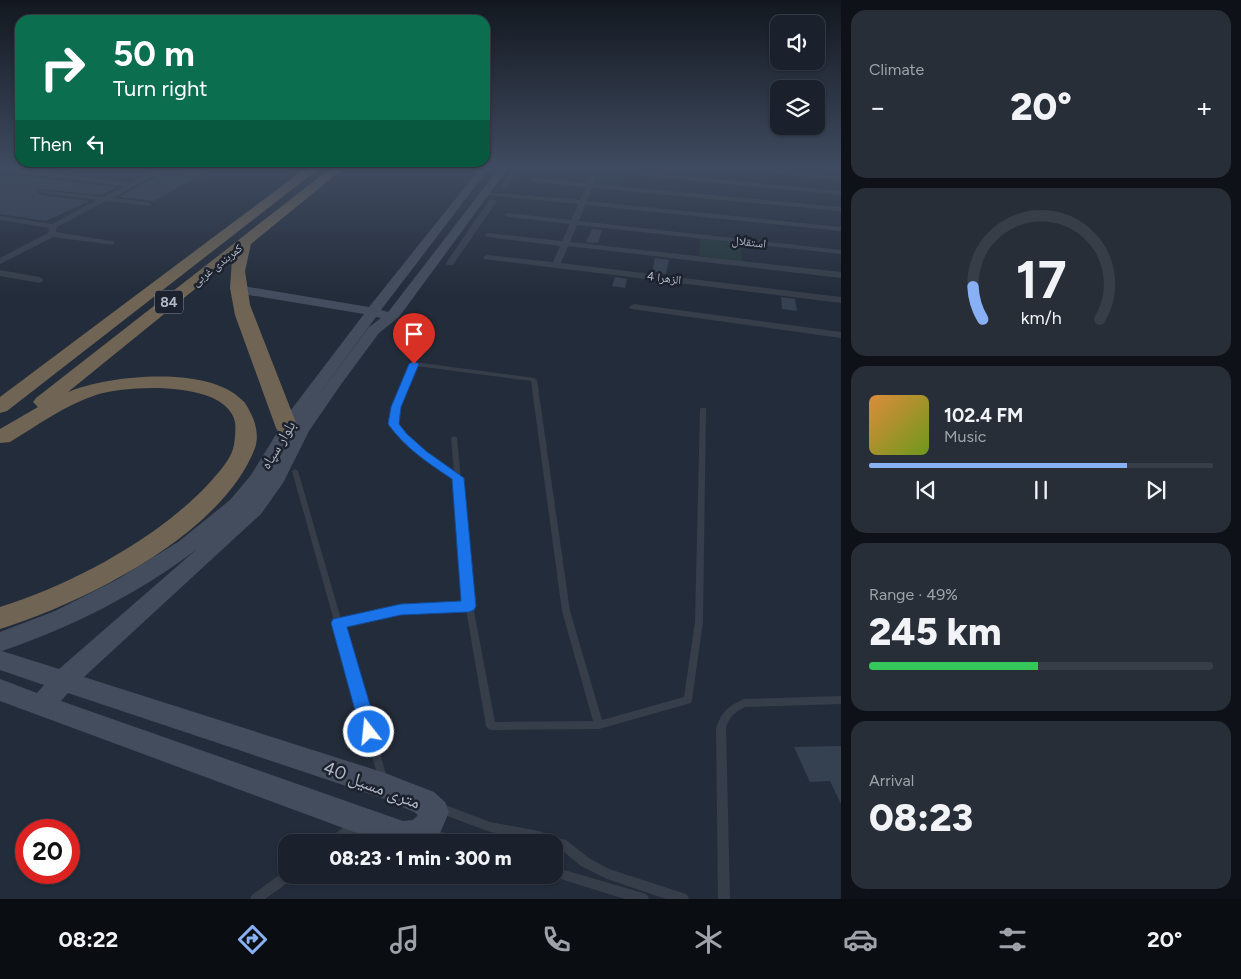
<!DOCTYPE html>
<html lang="en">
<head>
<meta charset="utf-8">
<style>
	body { margin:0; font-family:Figtree,"Noto Naskh Arabic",sans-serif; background:#272e38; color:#f1f3f6; height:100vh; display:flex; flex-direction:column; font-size:19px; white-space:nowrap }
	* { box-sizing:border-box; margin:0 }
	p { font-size:16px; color:#9fa3a9 }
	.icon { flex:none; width:28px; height:28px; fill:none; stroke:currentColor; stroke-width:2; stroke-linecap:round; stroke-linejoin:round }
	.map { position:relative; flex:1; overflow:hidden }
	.side { display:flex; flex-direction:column; gap:10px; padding:10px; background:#0e1218; width:400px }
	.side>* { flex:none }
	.top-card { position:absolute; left:15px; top:15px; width:475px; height:152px; border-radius:15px; box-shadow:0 1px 4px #0004,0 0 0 1px #383e48; background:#0b6e4f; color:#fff; overflow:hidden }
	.controls { position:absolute; left:770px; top:15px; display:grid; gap:10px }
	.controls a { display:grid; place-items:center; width:55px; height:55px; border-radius:10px; background:#1a212c; box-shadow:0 1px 4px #0004,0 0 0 1px #383e48; font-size:25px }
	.speed { position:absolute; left:15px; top:819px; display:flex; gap:10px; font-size:25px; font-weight:700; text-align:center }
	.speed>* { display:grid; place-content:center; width:65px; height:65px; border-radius:50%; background:#1a212c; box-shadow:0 1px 4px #0004,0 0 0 1px #383e48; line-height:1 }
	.speed .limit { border:8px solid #d22; background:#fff; color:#111 }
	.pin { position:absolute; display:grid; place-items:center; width:42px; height:42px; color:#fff; margin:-51px -21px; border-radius:50% 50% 50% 0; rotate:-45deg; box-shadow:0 0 5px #0007 }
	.pin .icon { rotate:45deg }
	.me { position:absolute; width:55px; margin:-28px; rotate:344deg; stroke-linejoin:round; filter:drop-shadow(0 0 4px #0008) }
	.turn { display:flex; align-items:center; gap:18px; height:105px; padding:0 15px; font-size:22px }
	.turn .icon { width:65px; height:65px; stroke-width:2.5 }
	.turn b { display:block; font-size:35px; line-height:42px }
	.then { display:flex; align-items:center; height:48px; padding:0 15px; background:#0003; gap:10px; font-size:19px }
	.big { font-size:38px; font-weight:800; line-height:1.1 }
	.side .tile { flex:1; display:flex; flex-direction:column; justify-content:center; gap:8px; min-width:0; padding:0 18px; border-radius:15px; background:#272e38 }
	.side .dial { align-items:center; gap:0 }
	.dial svg { height:130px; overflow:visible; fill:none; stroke:#383e48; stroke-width:7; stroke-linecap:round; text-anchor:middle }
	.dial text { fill:#f1f3f6; stroke:none }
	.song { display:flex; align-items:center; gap:15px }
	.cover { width:60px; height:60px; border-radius:8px; background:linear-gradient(135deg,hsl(30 70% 55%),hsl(80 70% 35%)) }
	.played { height:5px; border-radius:2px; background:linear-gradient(90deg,#88b0f5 75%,#383e48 75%) }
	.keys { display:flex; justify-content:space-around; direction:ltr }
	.heat { display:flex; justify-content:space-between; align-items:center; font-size:28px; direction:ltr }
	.charge { height:8px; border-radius:4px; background:linear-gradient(90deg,#34c759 49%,#383e48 0) }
	.trip { position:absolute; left:278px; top:834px; width:285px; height:50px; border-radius:15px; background:#1a212c; box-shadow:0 1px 4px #0004,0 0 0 1px #383e48; font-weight:800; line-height:50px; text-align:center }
	.dock { display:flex; height:80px; justify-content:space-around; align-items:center; background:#0a0d12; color:#9fa3a9 }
	.dock .icon { width:35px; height:35px }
	.dock .active { color:#88b0f5 }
	.dock b { font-size:22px; color:#f1f3f6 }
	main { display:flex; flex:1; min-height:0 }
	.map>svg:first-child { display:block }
	.green { fill:#25383b }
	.building { fill:#354050 }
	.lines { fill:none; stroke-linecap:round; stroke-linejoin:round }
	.lane { fill:#363e4a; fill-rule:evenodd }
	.street { fill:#363e4a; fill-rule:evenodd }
	.secondary { fill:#444d5d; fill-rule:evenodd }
	.highway { fill:#706554; fill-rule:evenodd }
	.route { fill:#1a73e8; stroke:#114b97 }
	.labels { text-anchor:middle; stroke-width:5; stroke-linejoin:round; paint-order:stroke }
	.far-street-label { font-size:12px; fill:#b1b9c6; stroke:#1c232f }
	.shield { fill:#1c232f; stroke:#848c99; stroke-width:1 }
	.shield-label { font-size:14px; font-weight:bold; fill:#b1b9c6 }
	.street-label { font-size:15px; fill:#b1b9c6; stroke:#1c232f }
	.near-street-label { font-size:18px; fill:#b1b9c6; stroke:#1c232f }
</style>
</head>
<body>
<main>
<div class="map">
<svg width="841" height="899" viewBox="0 0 841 899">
	<rect width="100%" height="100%" fill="#232c3a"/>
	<path class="green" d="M598,172L624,174L621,187L593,184Z
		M700,239L741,243L742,261L699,256Z"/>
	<path class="building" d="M174,167H215L204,173Z
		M0,173L118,187L101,195L38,189L36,191L41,195L89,201L46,221L0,214Z
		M161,174L195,178L154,201L119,197Z
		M592,229L602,230L598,243L586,242Z
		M655,258L669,260L666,274L652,272Z
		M615,277L627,279L625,288L612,286Z
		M781,297L795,299L797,311L782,309Z
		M841,746V804L830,781L810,782L794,747Z"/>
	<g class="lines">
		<path class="lane" d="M414,362L534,378L537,380L570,611L602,720L684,697L695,622L700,409L701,408H705L706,409L703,622L692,700L691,703L599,729L491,730L488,729L486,726L466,609L401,613L343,625L387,778L385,781L382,783L379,781L292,471L295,469L298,471L341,619L401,607L465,603L454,479C431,463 408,447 390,424L393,407L411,364ZM416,366L531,381L562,611L593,721L495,722L473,606L457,438L454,436L451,438L454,472L417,446L396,424L399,407Z
			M841,696V704L745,707C735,712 729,717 726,728L730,899H718L716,728L721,716L726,710L732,705L744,699Z
			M443,804L490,822L539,831L562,839L566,840L589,858L609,869L683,893L687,895L689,899H666L607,879L581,866L559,848L554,846V842H543L490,832L439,813L438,809L439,805Z
			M356,820L360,821L361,825L360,829L341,842H328L329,838L352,821Z
			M429,830L458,835L467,838L468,842C455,844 438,844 425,839L424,835L425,831Z
			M554,867L643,893L647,895L649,899H625L554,877L550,875H554Z
			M285,871H286V875H294L293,879L265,899H250L252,895Z"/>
		<path class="street" d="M0,167L131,183L161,167L204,175L201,177L161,172L113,198L147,202L151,204L150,206L106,201L57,227L56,232L111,241H114V245L53,237L0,264V258L48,233L49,228L0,220V216L52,224L97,200L41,193L38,191L39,190L104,197L124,186L0,171Z
			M514,167H520L506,188H502L501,187Z
			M558,167H584L841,191V195Z
			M718,167H744L841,176V180Z
			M593,176L596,178L594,184L841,207V211L592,188L587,201L841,227V231L585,205L579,221L841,250V254L577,225L570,242L841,272V278L568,246L561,263L841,297V303L484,259L483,257L487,255L553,262L560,246L488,237L484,235L488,233L562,241L570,224L508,217L504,215L508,213L571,220L578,204L486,195L483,193L484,192L580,200L586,187L534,182L531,180L534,178L587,183Z
			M490,199L497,201L453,265H447L446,263Z
			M0,270L40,277L44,280L40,283L0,276Z
			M634,304L841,332V338L631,309L629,307Z"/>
		<path class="secondary" d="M481,167H490L381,310L388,312L389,311L500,167H509L399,317L379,333L342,383L309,431L283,483L261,514L84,677L385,773L434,792L445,802L449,812L440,833L431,842H381L0,701V679L37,693L44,685L0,670V632L55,611L118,579L178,542L230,500L251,475L291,410L364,314L237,293L231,289L233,286L237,285L369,307ZM376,317L381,318L369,327L308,409ZM197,549L59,669L2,651C70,628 140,593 197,549ZM68,693L382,798L414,812L418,815L413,820L403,821L61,701Z"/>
		<path class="highway" d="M307,167H321L7,411L0,413V397Z
			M332,167H345L251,244L245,271L250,305L298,428L295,433L287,434L279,433L276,428L235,315L230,288L232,259L68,392C109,375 208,365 242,400C246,403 248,408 250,412C256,422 259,437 255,448C222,535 83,603 0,629V607C72,585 162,536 212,480C221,470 232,457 234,445C235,439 236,428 235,422C226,380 127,385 96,395C65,405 38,425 10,442L0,443V429L38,407L33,402L36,398Z"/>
	</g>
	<linearGradient id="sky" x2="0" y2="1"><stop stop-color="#131820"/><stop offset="0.57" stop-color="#3f4b60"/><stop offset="1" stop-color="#3f4b60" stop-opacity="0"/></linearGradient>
	<rect width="841" height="293" fill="url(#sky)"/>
	<path class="route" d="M414,361L419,364L401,407L399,424L407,434L426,451L464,478L476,606L474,610L469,612L401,615L347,627L378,732L375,737L369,739L363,737L361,732L331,623L333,619L401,604L461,601L452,479C428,463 405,448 388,424L391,407L409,364Z"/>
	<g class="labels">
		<g class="far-street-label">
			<text transform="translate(749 242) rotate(6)" y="4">استقلال</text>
			<text transform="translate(217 265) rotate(-38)" y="4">کمربندی غربی</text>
			<text transform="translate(664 278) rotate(7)" y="4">الزهرا 4</text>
		</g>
		<rect class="shield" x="155" y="290.5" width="28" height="23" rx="4"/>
		<g class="shield-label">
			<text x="169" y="307">84</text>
		</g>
		<g class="street-label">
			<text transform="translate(278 445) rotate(-59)" y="5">بلوار سپاه</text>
		</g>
		<g class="near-street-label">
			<text transform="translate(372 785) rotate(21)" y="6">40 متری مسیل</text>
		</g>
	</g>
</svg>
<div class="controls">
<a><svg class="icon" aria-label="sound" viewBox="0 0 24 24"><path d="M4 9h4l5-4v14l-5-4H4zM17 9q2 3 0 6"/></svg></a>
<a><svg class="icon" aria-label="layers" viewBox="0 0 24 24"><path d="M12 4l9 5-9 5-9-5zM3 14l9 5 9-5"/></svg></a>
</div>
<div class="speed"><div class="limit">20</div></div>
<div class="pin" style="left:414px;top:364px;background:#d93025"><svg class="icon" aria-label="arrive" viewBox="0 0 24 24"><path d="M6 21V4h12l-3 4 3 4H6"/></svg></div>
<svg class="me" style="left:369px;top:732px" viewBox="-20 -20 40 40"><circle r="17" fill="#1a73e8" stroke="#fff" stroke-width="3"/><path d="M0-11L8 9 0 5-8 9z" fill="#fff"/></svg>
<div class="trip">08:23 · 1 min · 300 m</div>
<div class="top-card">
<div class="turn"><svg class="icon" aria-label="right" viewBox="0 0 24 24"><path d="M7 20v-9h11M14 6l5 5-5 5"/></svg><div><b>50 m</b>Turn right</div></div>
<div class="then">Then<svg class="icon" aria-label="left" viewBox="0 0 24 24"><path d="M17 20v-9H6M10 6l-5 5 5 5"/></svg></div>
</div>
</div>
<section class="side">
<div class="tile"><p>Climate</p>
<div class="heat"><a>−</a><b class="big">20°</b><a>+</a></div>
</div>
<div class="tile dial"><svg viewBox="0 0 100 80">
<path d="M14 69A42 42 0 1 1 86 69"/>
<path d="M14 69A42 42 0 0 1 8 49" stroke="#88b0f5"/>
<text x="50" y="56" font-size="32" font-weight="700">17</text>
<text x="50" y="72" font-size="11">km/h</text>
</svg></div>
<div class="tile">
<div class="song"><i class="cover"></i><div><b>102.4 FM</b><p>Music</p></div></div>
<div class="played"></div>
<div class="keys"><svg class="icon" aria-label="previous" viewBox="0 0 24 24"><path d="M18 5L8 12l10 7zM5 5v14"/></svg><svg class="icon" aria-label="pause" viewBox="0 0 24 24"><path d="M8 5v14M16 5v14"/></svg><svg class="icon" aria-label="next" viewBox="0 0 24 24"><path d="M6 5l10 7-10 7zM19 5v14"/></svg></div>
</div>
<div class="tile"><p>Range · 49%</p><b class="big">245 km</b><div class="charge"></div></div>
<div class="tile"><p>Arrival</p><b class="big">08:23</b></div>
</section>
</main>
<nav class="dock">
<b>08:22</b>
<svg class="icon active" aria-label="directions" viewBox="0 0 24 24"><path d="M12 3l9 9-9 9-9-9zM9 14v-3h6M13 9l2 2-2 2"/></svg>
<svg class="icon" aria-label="music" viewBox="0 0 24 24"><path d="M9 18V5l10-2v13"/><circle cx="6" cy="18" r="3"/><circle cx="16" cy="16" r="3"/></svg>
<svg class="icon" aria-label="phone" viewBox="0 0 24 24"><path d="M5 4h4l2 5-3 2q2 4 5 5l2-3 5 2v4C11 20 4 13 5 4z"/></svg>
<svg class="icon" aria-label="climate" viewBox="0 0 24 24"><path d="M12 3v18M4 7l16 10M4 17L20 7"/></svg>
<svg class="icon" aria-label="car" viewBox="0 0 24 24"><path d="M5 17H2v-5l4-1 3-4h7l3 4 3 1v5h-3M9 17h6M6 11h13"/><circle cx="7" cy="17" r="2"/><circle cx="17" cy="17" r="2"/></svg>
<svg class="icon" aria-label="filters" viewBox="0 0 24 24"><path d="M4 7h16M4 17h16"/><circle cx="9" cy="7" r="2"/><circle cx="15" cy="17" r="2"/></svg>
<b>20°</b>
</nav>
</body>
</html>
